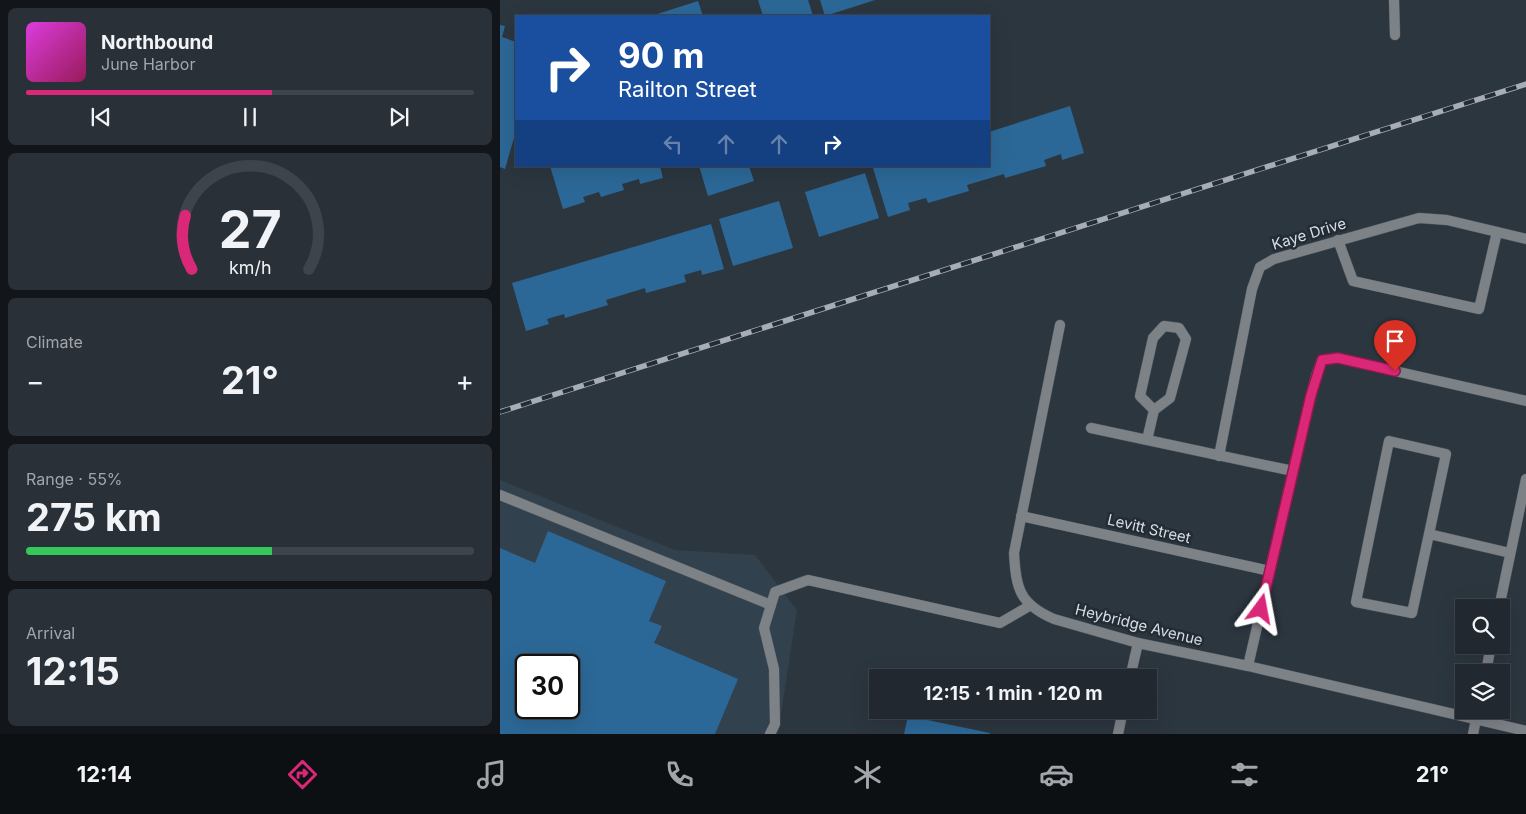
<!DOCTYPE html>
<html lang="en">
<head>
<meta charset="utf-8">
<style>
	body { margin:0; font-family:Inter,sans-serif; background:#293037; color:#f1f3f6; height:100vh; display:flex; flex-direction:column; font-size:19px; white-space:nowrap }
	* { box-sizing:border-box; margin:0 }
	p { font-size:16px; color:#a2a6aa }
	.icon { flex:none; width:28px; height:28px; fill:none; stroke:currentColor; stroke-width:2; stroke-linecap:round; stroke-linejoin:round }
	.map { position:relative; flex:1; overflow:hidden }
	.side { display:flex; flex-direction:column; gap:8px; padding:8px; background:#12161a; width:500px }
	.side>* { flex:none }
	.top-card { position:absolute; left:15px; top:15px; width:475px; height:152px; border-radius:0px; box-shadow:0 5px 20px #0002,0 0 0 1px #3e444b; background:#1a4fa0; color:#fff; overflow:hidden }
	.buttons { position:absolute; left:955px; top:599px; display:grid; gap:10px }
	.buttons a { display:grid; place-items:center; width:55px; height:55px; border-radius:0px; background:#21282f; box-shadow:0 5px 20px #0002,0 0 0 1px #3e444b; font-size:25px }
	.speed { position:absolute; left:15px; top:654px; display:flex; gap:10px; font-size:25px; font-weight:700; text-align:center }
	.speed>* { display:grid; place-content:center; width:65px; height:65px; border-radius:50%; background:#21282f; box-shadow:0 5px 20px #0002,0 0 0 1px #3e444b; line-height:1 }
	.speed .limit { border:2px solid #111; border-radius:8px; background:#fff; color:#111 }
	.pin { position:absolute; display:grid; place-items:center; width:42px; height:42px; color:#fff; margin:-51px -21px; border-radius:50% 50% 50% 0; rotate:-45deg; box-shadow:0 0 5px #0007 }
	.pin .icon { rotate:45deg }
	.me { position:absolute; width:55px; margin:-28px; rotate:13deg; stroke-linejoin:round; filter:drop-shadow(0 0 4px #0008) }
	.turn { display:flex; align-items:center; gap:18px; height:105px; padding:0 20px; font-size:22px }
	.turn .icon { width:65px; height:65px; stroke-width:2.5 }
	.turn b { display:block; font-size:35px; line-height:42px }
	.lanes { display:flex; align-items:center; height:48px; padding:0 20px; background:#0003; justify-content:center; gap:25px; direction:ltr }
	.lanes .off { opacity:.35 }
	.big { font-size:38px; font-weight:700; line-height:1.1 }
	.side .tile { flex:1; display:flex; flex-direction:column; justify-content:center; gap:8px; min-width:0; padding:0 18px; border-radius:8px; background:#293037 }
	.side .dial { align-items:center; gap:0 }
	.dial svg { height:130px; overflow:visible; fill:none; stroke:#3e444b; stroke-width:7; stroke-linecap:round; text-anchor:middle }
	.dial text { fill:#f1f3f6; stroke:none }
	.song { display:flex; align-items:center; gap:15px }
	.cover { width:60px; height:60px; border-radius:8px; background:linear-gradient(135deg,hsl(300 70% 55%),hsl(330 70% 35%)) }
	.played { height:5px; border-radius:2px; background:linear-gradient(90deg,#db2777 55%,#3e444b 55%) }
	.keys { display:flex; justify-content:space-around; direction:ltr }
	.heat { display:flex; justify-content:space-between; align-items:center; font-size:28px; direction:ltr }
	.charge { height:8px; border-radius:4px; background:linear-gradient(90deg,#34c759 55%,#3e444b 0) }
	.trip { position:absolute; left:369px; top:669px; width:288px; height:50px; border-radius:0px; background:#21282f; box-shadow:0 5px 20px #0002,0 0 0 1px #3e444b; font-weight:700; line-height:50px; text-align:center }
	.tab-bar { display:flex; height:80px; justify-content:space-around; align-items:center; background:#0d1013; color:#a2a6aa }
	.tab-bar .icon { width:35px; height:35px }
	.tab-bar .selected { color:#db2777 }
	.tab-bar b { font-size:22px; color:#f1f3f6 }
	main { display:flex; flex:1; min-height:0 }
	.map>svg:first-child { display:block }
	.built { fill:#32414e; fill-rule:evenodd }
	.building { fill:#2c6897; fill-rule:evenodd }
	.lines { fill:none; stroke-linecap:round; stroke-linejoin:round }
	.lane-casing { stroke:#4b545d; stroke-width:11 }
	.street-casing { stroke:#4b545d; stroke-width:11 }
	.lane { stroke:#7d8286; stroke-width:10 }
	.street { stroke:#7d8286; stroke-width:10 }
	.rail-casing { stroke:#a6adb4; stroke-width:5.5 }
	.rail { stroke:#232c34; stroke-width:4; stroke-dasharray:11; stroke-linecap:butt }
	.route-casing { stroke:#8e194d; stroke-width:12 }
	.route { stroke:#db2777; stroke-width:9 }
	.labels { text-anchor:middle; stroke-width:5; stroke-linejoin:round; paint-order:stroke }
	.street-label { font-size:15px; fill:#d7dde3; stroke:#232c34 }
</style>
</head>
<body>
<main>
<section class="side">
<div class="tile">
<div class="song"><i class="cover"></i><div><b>Northbound</b><p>June Harbor</p></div></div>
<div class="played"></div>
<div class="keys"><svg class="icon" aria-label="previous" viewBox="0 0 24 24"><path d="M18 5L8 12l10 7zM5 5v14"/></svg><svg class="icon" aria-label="pause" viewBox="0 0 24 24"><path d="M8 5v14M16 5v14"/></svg><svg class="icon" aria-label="next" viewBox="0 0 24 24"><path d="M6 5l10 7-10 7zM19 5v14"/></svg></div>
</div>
<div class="tile dial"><svg viewBox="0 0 100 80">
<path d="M14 69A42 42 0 1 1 86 69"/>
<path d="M14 69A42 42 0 0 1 10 36" stroke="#db2777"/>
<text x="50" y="56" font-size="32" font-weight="700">27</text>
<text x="50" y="72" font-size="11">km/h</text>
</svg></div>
<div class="tile"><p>Climate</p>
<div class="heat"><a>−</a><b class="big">21°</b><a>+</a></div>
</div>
<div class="tile"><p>Range · 55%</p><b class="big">275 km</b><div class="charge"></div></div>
<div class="tile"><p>Arrival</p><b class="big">12:15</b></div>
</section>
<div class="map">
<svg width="1026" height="734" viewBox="0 0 1026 734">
	<rect width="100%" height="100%" fill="#2c363f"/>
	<path class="built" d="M0,480L175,550L255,555L297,610L278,734H0ZM26,665H69V708H26Z"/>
	<path class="building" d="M258,0H308L313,16H263Z
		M320,0H375L325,16Z
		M198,1L203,16H151Z
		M0,25L5,26L2,37L16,42V131L5,169L0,167Z
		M570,106L584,153L562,160L561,154L544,160L546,166L505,178L504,174L467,185L469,191L428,203L426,198L408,203L410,210L388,217L373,168L379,166H489V132Z
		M50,166H160L163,178L140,184L139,179L122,184L124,190L101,197L99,192L83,197L85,202L63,209Z
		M199,166H249L254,181L208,196Z
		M365,173L379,218L319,237L305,192Z
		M279,201L293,248L233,266L219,219Z
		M211,224L224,269L202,275L201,270L184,275L186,282L146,293L145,288L106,300L108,305L65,318L64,314L47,319L49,324L26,331L12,283Z
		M48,531L166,581L149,621L162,626L154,643L238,679L215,734H0V548L35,563ZM26,665H69V708H26Z
		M408,716L490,733V734H404Z"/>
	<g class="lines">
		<g class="lane-casing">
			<path id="lane" d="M838,240L853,281L979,309L997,232
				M591,428L793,471
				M647,440L654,410L670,398L686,339L679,328L664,326L653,338L640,396L654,410
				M0,495L271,605
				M929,534L912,613L856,602L889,441L946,454L929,534L1010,553"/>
		</g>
		<g class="street-casing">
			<path id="street" d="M894,0L895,35
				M560,325L514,553C516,588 519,604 554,619L638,643L748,666L1026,731
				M719,456L752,289L760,267L774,259L919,218L947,220L1026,239
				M521,516L770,571
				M999,608L1026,479
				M748,666L793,471L816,376L822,360L838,358L1026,401
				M986,672L991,645
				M630,678L638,643
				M270,734L275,724L274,669L264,628L275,592L308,580L500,623L531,605
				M618,734L623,710
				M973,734L978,710"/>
		</g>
		<use href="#lane" class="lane"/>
		<use href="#street" class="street"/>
		<g class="rail-casing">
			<path id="rail" d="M0,412L1026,84"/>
		</g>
		<use href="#rail" class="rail"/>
	</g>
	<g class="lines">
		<g class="route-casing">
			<path id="route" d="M761,609L811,395L822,360L838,358L895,371"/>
		</g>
		<use href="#route" class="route"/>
	</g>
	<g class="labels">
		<g class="street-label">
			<text transform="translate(809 234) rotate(-17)" y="5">Kaye Drive</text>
			<text transform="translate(649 529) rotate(13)" y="5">Levitt Street</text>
			<text transform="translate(639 625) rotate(14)" y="5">Heybridge Avenue</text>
		</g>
	</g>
</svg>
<div class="buttons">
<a><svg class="icon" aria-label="search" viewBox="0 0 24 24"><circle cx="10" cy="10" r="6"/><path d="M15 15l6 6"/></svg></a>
<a><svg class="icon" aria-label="layers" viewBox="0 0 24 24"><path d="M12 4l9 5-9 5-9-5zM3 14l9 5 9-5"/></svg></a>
</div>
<div class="speed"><div class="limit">30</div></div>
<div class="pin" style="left:895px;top:371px;background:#d93025"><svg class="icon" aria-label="arrive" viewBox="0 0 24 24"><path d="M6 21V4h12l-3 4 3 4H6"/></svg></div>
<svg class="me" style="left:761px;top:609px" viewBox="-20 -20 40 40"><path d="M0-17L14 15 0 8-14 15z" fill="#db2777" stroke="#fff" stroke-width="4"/></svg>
<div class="trip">12:15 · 1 min · 120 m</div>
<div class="top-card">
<div class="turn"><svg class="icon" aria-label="right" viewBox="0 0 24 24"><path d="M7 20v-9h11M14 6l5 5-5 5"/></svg><div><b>90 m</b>Railton Street</div></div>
<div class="lanes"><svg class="icon off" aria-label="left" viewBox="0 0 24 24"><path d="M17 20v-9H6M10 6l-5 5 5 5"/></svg><svg class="icon off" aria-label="ahead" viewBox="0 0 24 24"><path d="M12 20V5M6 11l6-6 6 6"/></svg><svg class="icon off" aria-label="ahead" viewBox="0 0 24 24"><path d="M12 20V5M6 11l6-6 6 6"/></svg><svg class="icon" aria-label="right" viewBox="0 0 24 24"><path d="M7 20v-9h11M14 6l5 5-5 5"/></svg></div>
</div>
</div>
</main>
<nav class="tab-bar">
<b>12:14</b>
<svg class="icon selected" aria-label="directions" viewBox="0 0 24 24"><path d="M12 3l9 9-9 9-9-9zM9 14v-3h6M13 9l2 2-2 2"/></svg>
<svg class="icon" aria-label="music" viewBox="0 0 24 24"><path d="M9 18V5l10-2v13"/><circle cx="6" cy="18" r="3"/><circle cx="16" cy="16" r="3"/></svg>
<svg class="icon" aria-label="phone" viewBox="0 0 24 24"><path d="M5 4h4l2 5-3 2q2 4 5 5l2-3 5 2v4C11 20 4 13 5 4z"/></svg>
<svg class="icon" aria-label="climate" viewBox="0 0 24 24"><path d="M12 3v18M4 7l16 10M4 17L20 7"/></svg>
<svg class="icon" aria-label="car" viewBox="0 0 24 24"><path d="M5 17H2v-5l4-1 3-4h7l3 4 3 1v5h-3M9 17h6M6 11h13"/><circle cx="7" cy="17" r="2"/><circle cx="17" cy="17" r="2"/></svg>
<svg class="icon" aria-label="filters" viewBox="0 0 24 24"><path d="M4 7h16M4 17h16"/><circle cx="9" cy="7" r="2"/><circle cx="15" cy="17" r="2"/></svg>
<b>21°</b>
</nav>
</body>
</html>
